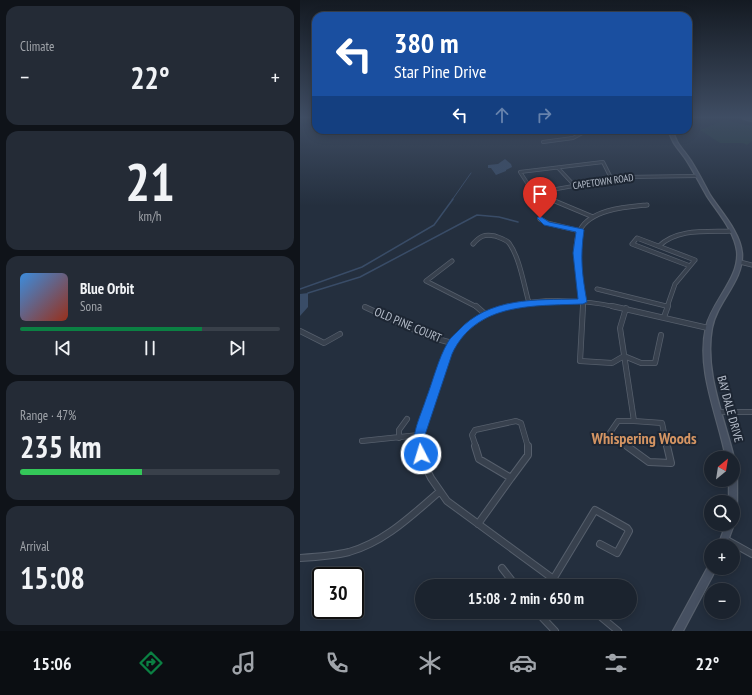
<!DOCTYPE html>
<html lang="en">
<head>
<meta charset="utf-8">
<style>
	body { margin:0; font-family:"PT Sans Narrow",sans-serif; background:#242b36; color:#f1f3f6; height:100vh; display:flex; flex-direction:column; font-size:15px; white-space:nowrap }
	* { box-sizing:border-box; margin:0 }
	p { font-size:13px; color:#a0a4aa }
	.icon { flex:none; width:22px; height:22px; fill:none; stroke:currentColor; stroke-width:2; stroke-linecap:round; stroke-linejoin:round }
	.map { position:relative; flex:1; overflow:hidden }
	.details { display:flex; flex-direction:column; gap:6px; padding:6px; background:#0f1319; width:300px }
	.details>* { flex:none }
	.guide { position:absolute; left:12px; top:12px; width:380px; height:122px; border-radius:12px; box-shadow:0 2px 10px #0003,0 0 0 1px #39404a; background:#1a4fa0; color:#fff; overflow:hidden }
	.needle { width:26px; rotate:30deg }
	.buttons { position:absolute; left:404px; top:451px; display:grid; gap:8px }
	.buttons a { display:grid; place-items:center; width:36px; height:36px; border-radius:50%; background:#1b232e; box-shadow:0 2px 10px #0003,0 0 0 1px #39404a; font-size:20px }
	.speed { position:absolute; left:12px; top:567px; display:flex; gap:8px; font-size:20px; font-weight:700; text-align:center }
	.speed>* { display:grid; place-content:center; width:52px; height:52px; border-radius:50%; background:#1b232e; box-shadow:0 2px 10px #0003,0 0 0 1px #39404a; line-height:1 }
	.speed .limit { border:2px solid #111; border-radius:6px; background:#fff; color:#111 }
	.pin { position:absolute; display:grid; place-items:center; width:34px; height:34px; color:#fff; margin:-41px -17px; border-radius:50% 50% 50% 0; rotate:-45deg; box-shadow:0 0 4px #0007 }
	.pin .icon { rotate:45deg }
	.me { position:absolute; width:44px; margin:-22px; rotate:355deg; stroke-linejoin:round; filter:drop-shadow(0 0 3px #0008) }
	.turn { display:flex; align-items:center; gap:14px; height:84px; padding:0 16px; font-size:18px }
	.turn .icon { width:52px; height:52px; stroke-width:2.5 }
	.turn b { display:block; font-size:28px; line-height:34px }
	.lanes { display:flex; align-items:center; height:38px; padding:0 16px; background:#0003; justify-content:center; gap:20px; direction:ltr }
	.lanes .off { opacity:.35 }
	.big { font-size:30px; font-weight:700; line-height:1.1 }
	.details .card { flex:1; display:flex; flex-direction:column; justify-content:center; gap:6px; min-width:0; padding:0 14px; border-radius:12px; background:#242b36 }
	.details .dial { align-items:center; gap:0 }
	.dial b { font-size:52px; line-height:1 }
	.song { display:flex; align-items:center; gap:12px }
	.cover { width:48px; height:48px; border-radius:6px; background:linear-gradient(135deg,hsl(210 70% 55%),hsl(10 70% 35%)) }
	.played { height:4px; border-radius:2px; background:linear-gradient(90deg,#0b8043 70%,#39404a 70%) }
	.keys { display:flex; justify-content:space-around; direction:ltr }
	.heat { display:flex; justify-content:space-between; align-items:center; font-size:22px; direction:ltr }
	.charge { height:6px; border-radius:3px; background:linear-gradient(90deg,#34c759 47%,#39404a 0) }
	.trip { position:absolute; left:115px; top:579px; width:222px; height:40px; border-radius:20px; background:#1b232e; box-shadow:0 2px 10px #0003,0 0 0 1px #39404a; font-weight:700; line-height:40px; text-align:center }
	.tabs { display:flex; height:64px; justify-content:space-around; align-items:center; background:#0b0e12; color:#a0a4aa }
	.tabs .icon { width:28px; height:28px }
	.tabs .active { color:#0b8043 }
	.tabs b { font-size:18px; color:#f1f3f6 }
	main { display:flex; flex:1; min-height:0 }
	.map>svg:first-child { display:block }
	.green { fill:#263c3f }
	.water { fill:#394c67 }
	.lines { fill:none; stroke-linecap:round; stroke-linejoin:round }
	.stream-far1 { stroke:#394c67; stroke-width:1 }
	.stream { stroke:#394c67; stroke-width:1.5 }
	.street-far3-casing { stroke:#565f6c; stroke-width:4 }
	.street-far2-casing { stroke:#565f6c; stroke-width:5 }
	.street-far1-casing { stroke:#565f6c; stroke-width:6 }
	.street-casing { stroke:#565f6c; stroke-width:8 }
	.secondary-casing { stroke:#565f6c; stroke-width:2.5 }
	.street-far3 { stroke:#38414e; stroke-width:2.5 }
	.street-far2 { stroke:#38414e; stroke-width:3.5 }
	.street-far1 { stroke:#38414e; stroke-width:4.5 }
	.street { stroke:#38414e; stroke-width:6 }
	.secondary { fill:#465061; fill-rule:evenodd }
	.route { fill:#1a73e8; stroke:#114b97 }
	.labels { text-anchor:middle; stroke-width:4; stroke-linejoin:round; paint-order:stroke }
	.far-street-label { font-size:10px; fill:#b4bcc9; stroke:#1d2633 }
	.street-label { font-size:12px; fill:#b4bcc9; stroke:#1d2633 }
	.near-neighbourhood-label { font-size:16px; font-weight:bold; fill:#d59563; stroke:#1d2633 }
</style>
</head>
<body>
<main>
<section class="details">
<div class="card"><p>Climate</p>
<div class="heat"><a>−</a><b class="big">22°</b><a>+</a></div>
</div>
<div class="card dial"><b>21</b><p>km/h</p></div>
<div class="card">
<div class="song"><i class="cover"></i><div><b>Blue Orbit</b><p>Sona</p></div></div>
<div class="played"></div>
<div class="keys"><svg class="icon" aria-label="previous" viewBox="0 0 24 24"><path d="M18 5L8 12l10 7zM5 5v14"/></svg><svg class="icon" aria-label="pause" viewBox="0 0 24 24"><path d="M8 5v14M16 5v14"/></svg><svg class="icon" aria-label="next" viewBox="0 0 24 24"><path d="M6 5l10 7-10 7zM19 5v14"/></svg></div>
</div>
<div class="card"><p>Range · 47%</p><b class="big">235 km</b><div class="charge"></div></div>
<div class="card"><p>Arrival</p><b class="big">15:08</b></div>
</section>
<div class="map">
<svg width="452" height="631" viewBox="0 0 452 631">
	<rect width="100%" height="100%" fill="#242f3e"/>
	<path class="green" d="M425,120L452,126V141L447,145L443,143H420L400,130Z"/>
	<path class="water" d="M205,159L211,164L212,167L206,170V171L196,175L191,168H188V165L198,164Z
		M8,293V307L0,316V294Z"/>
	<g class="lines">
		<path class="stream-far1" d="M152,200L171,173"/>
		<path class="stream" d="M0,289L62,267L134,225L153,199
			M8,293L60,277L177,215L199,217L218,222"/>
		<g class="street-far3-casing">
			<path id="street-far3" d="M34,131L40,130
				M243,142L273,138L288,130
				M258,168L274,185
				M234,193L324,177L397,176
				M254,200L235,195L220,172L303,162L311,178"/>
		</g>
		<g class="street-far2-casing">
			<path id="street-far2" d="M250,199L293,217
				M240,219L247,223L280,231
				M337,238L395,260L390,266L332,244Z
				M173,244C180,236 184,234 195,236C200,238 205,239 209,243C220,258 224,286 229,303
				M359,246C378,228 407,232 432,231
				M152,261L126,281L177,307
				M440,262L452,265
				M297,289L366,306
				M206,307C240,298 282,299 316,307
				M283,307C282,296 279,284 278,273C276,261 274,242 280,230C291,209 326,207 347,205
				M367,307L375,284L390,266"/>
		</g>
		<g class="street-far1-casing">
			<path id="street-far1" d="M176,306L185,314
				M283,306L280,361L312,363L324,356
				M312,306L408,328
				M65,307L130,337L152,343
				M326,308L320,328L334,421
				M364,317L368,306
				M0,331L24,343L40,334
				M324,356L341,363H355L361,335
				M417,412H452
				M334,421L362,423L367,447
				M99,438V430L107,419
				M62,441L119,435
				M119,447V435L121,427C140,372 146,322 210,306
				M176,447L172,435L175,430L216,421L221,423L228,447
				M328,447L309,434L318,421H334"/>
		</g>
		<g class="street-casing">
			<path id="street" d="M119,446L124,464L131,478L147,501L263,586
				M175,446L179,459L211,478
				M327,446L349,462L371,463L367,446
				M211,478L228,455V446
				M178,524L211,478
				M425,539L452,554
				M0,558C17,557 33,556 49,552C85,542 112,515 139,492
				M202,568L216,586
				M249,586L295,510L327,528L329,531L317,553L300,544
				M237,612L255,631
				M295,612L318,631"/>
		</g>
		<g class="secondary-casing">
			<path id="secondary" d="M443,118L452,119V121L444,119Z
				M369,130H373C375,143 384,150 391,161C398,172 404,184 410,195C421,212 440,232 442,253C444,281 417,301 412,328C404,372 424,416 434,458L433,459V458H426C418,416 396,370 406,327C412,301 440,278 437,251C434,230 418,213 407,196C400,184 394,172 387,161C380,150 371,143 369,130Z
				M433,469L436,470L437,472V504L436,507L433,508V502H429V480H433Z
				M433,522L434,524L426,546H418L426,524H433Z
				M411,564V568H416L415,571L383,631H373L409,565Z"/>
		</g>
		<use href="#street-far3" class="street-far3"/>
		<use href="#street-far2" class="street-far2"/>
		<use href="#street-far1" class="street-far1"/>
		<use href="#street" class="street"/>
		<use href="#secondary" class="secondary"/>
	</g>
	<linearGradient id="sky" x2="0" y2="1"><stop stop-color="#141a22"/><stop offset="0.57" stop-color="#3f4d63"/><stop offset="1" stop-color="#3f4d63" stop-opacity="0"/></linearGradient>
	<rect width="452" height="206" fill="url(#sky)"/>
	<path class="route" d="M240,216L249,222L283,229L284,230C280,258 282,274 287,302L283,304C234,306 176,302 152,354L125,435L127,454L125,458L121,459L117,458C108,439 120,418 126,399C133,381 138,359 148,342C150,338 155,334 158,331C189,297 235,300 278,299L273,253L276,232L244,225L237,218Z"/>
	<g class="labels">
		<g class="far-street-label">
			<text transform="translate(303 181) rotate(-8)" y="4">CAPETOWN ROAD</text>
		</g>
		<g class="street-label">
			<text transform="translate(108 325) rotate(23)" y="4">OLD PINE COURT</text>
			<text transform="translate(430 409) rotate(75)" y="4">BAY DALE DRIVE</text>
		</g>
		<g class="near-neighbourhood-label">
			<text x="344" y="444">Whispering Woods</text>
		</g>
	</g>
</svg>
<div class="buttons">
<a><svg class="needle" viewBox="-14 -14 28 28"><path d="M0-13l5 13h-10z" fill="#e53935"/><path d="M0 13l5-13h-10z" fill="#a0a4aa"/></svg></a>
<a><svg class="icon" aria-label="search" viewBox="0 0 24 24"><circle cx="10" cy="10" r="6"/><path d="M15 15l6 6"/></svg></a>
<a>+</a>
<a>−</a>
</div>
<div class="speed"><div class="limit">30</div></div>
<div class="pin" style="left:240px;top:218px;background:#d93025"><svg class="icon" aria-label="arrive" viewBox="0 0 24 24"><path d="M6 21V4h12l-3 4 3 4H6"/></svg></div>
<svg class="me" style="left:121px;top:454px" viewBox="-20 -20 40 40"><circle r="17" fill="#1a73e8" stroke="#fff" stroke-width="3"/><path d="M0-11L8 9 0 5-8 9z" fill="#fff"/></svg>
<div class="trip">15:08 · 2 min · 650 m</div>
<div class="guide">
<div class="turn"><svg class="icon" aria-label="left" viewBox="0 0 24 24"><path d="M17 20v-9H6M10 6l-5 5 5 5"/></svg><div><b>380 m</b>Star Pine Drive</div></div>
<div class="lanes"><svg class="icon" aria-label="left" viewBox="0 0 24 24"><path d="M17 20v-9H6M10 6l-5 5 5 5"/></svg><svg class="icon off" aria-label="ahead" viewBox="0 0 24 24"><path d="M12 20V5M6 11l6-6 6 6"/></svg><svg class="icon off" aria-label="right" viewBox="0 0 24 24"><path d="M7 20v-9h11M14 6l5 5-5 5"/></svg></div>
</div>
</div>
</main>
<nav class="tabs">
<b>15:06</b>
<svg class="icon active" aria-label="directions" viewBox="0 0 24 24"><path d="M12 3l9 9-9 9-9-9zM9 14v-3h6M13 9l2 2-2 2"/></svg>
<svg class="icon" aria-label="music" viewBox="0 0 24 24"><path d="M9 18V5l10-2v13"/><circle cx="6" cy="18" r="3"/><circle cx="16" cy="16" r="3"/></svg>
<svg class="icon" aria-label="phone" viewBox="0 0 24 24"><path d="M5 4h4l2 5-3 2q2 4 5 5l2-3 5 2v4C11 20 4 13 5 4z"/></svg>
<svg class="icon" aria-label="climate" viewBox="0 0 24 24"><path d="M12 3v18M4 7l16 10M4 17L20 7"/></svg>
<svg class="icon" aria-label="car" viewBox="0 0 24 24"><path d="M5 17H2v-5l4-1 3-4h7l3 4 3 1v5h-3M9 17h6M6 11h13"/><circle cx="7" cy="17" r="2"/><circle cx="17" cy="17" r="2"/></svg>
<svg class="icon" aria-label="filters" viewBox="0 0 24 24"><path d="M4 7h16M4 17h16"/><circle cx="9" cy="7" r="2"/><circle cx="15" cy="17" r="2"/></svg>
<b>22°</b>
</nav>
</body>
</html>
